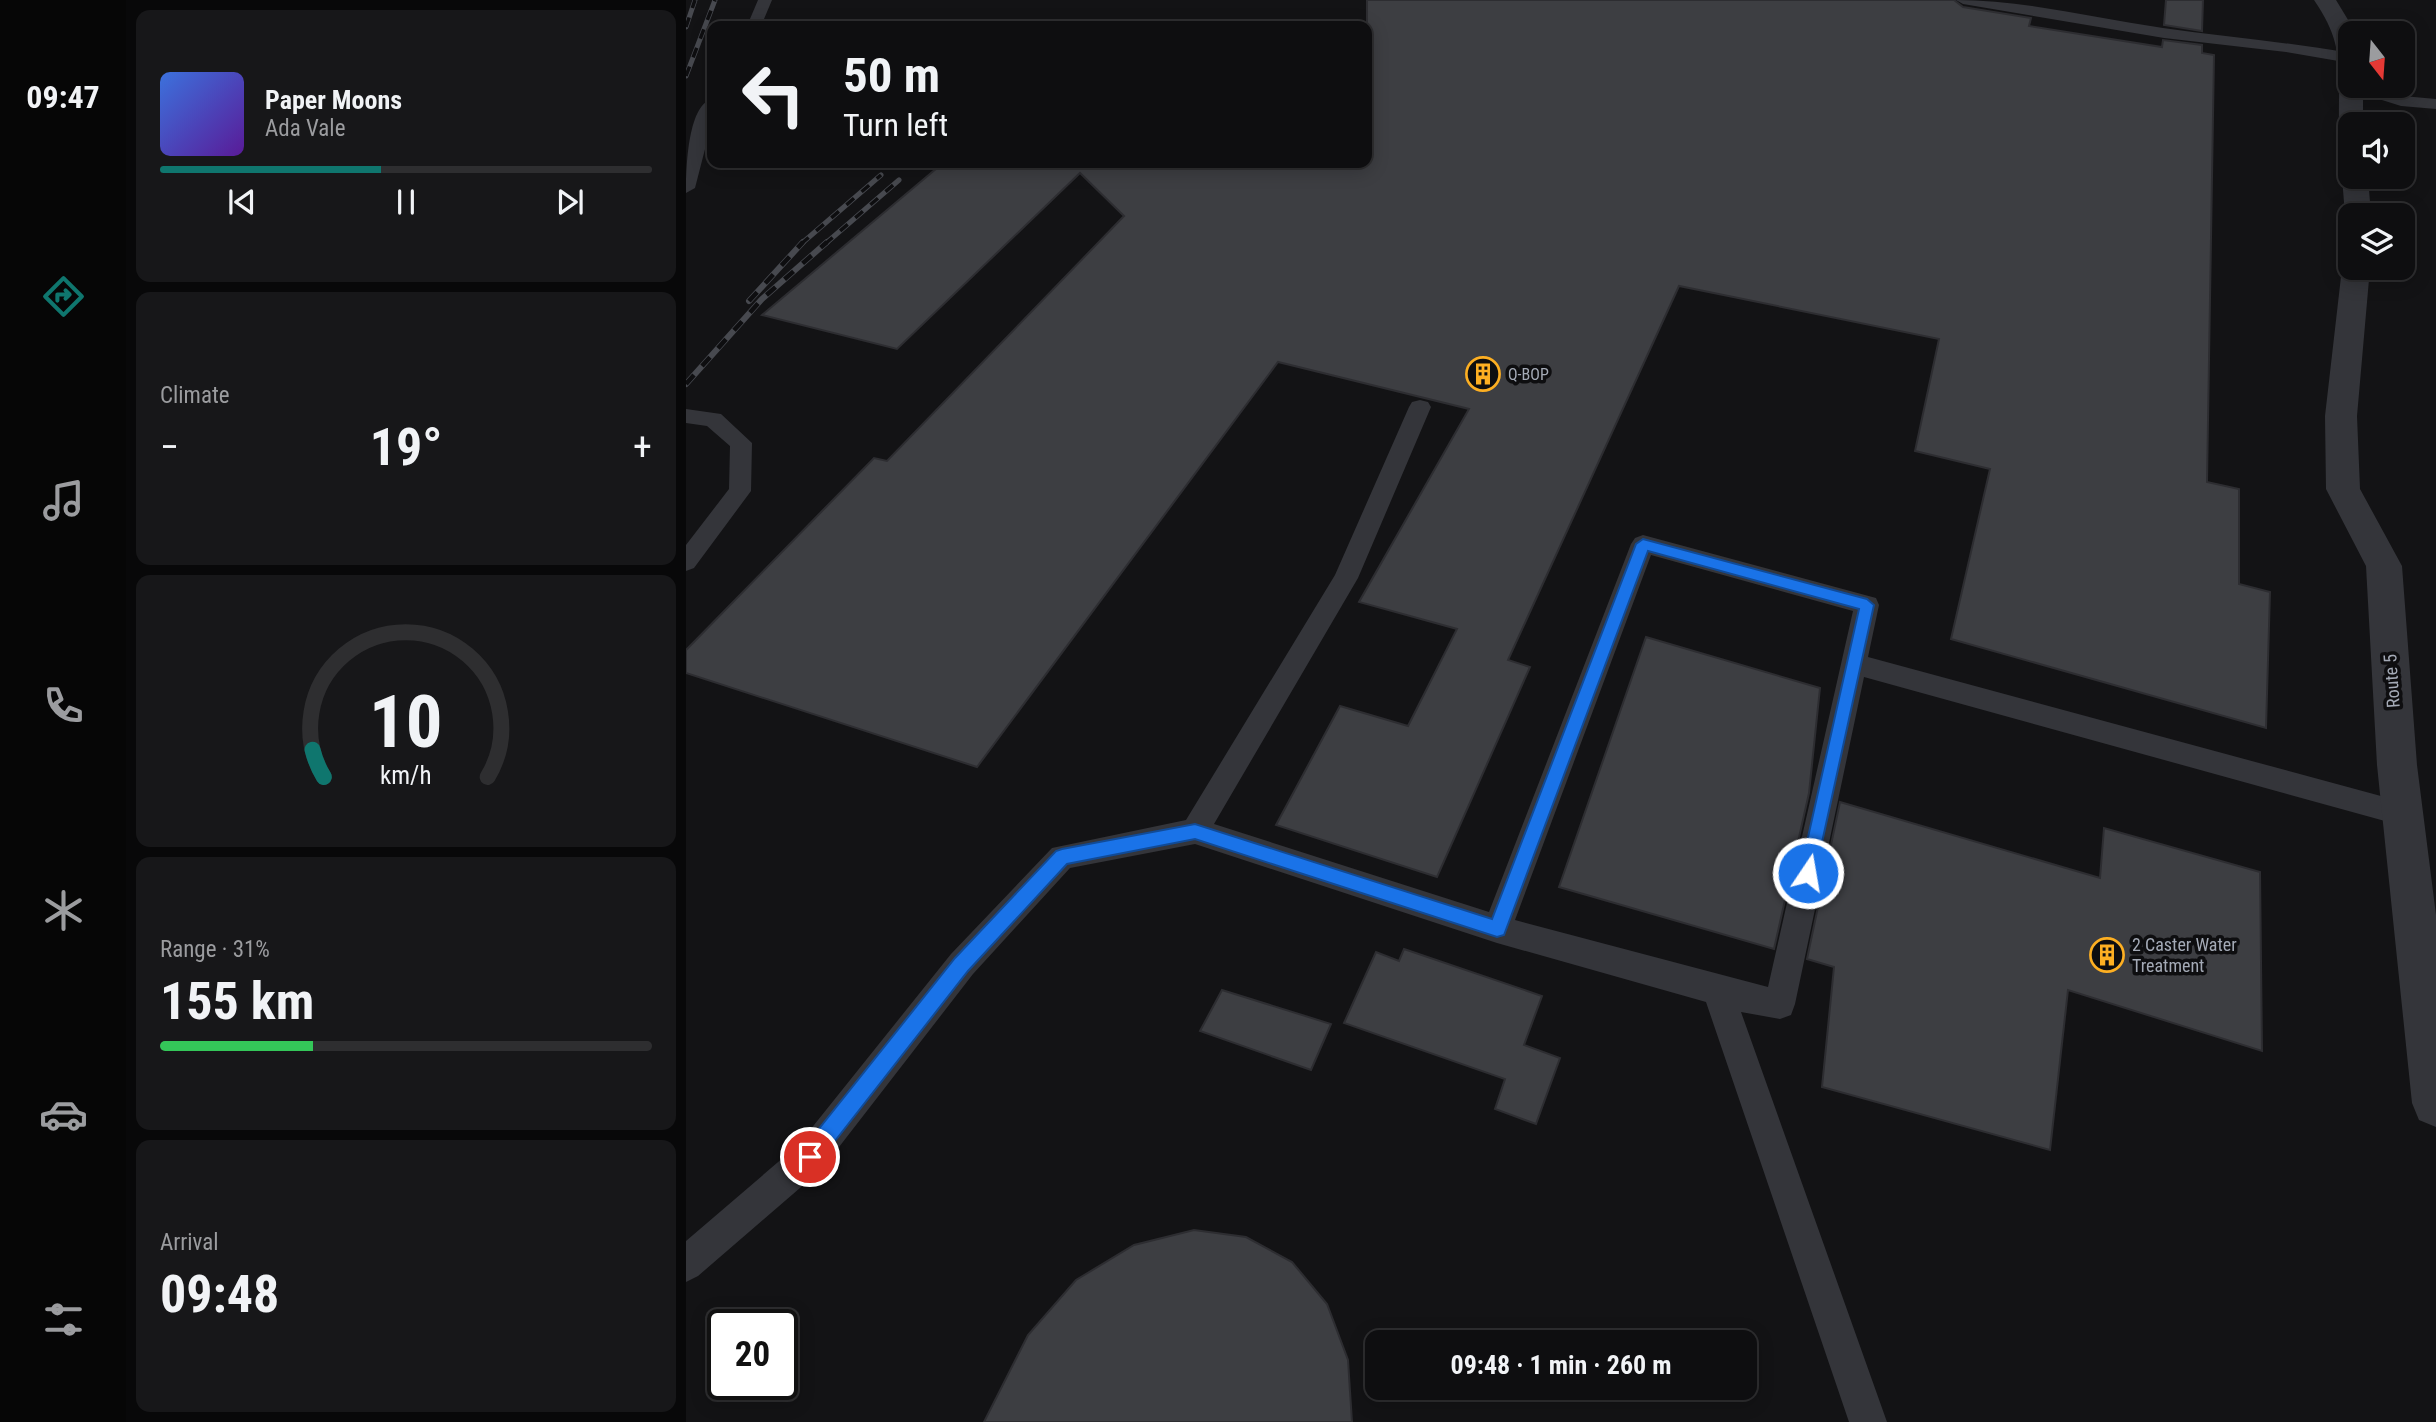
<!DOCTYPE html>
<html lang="en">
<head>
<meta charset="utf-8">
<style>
	body { margin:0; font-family:"Roboto Condensed",sans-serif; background:#171719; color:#f1f3f6; height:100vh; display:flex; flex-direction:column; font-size:26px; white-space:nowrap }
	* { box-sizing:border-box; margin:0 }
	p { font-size:23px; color:#9b9c9f }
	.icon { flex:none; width:38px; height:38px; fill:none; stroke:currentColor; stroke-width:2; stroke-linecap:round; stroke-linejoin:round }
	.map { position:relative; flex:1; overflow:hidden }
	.drawer { display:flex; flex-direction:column; gap:10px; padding:10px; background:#080809; width:560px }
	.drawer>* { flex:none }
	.banner { position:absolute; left:21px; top:21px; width:665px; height:147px; border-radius:14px; box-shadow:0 4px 18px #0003,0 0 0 2px #2e2e30; background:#0e0e10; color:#f1f3f6; overflow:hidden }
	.needle { width:46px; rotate:163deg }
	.tools { position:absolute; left:1652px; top:21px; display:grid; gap:14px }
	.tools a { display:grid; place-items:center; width:77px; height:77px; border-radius:14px; background:#0e0e10; box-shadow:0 4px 18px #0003,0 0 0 2px #2e2e30; font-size:35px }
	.speed { position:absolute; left:21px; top:1309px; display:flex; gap:14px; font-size:35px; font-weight:700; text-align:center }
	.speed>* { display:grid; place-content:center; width:91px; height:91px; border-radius:50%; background:#0e0e10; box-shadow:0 4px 18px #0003,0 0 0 2px #2e2e30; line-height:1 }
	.speed .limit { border:4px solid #111; border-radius:10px; background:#fff; color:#111 }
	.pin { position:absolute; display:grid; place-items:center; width:60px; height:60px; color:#fff; margin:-30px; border:4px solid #fff; border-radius:50%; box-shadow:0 2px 7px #0007 }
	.me { position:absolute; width:77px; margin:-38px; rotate:12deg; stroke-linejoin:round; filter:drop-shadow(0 0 5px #0008) }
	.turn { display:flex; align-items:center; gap:24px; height:147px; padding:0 21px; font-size:32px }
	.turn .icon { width:91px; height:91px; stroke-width:2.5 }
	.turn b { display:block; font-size:49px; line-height:60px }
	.big { font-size:52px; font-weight:700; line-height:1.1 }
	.drawer .tile { flex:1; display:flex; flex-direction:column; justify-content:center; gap:10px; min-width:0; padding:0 24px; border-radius:14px; background:#171719 }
	.drawer .dial { align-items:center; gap:0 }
	.dial svg { height:182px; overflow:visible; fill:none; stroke:#2e2e30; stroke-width:7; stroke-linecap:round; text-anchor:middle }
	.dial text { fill:#f1f3f6; stroke:none }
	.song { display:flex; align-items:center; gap:21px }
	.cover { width:84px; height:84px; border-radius:10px; background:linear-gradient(135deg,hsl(220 70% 55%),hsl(270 70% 35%)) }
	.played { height:7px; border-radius:4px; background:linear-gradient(90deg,#0f766e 45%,#2e2e30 45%) }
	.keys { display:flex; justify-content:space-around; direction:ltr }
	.heat { display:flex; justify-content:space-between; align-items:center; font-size:38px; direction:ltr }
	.charge { height:10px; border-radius:5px; background:linear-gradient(90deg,#34c759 31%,#2e2e30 0) }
	.trip { position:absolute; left:679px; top:1330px; width:392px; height:70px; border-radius:14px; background:#0e0e10; box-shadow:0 4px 18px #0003,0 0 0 2px #2e2e30; font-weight:700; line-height:70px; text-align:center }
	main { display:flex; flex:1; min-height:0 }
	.dock { display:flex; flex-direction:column; width:126px; justify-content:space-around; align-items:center; background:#060606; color:#9b9c9f }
	.dock .icon { width:49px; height:49px }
	.dock .current { color:#0f766e }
	.dock b { font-size:32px; color:#f1f3f6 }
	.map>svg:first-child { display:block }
	.building { fill:#3d3e42; stroke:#2d2d31; stroke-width:2 }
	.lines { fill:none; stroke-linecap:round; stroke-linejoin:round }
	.service { fill:#34353a; fill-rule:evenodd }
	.minor { fill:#34353a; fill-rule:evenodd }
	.rail-far1-casing { stroke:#47494f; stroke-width:5 }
	.rail-casing { stroke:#47494f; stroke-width:6 }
	.rail-far1 { stroke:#0e0e10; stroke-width:3.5; stroke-dasharray:10; stroke-linecap:butt }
	.rail { stroke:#0e0e10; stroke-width:4.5; stroke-dasharray:12; stroke-linecap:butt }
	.route { fill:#1a73e8; stroke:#114b97; stroke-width:2 }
	.labels { text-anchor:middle; stroke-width:7; stroke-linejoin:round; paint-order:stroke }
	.far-poi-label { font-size:16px; fill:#a4aab6; stroke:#0e0e10; text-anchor:start }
	.street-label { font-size:18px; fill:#a4aab6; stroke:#0e0e10 }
	.poi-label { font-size:18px; fill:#a4aab6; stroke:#0e0e10; text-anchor:start }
</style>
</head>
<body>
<main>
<nav class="dock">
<b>09:47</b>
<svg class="icon current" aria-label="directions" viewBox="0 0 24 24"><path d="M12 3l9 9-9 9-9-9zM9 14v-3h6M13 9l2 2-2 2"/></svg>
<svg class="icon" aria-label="music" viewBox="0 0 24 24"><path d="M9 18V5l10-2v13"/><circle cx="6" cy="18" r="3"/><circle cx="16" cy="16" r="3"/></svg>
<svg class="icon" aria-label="phone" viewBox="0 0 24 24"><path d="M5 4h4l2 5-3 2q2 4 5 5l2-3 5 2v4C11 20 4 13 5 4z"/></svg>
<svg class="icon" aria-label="climate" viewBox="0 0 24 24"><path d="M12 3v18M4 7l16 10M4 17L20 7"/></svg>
<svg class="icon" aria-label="car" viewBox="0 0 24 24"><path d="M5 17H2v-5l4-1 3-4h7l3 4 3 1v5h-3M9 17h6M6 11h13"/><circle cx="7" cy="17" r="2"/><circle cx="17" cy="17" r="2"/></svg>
<svg class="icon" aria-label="filters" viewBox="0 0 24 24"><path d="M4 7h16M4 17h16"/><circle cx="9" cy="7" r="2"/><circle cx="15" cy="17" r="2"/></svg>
</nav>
<section class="drawer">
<div class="tile">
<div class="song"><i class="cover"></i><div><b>Paper Moons</b><p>Ada Vale</p></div></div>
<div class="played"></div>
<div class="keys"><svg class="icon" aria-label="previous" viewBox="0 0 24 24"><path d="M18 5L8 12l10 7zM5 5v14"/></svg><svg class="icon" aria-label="pause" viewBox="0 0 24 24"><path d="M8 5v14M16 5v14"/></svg><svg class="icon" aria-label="next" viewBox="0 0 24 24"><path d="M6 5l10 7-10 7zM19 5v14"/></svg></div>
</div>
<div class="tile"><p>Climate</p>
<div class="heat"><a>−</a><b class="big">19°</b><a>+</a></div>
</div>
<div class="tile dial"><svg viewBox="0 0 100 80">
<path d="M14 69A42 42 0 1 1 86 69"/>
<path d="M14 69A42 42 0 0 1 9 57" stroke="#0f766e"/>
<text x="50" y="56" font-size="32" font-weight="700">10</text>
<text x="50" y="72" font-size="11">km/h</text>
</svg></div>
<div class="tile"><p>Range · 31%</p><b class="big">155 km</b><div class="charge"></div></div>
<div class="tile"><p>Arrival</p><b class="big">09:48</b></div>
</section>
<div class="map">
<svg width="1750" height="1422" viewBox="0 0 1750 1422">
	<rect width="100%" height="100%" fill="#131315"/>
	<path class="building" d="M681,0H1268L1277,7L1345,18L1343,26L1476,47L1477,40L1516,45V53L1528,55L1521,482L1553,489V584L1584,592L1580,728L1265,639L1304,469L1229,451L1253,339L993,286L822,660L844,667L751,877L590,825L654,706L722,726L771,629L673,602L783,409L592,362L291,767L0,673V650L188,458L201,461L438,216L394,173L211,349L76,315L257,163H681Z
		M1480,0H1517L1516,31L1478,25Z
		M960,637L1134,688L1123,793L1088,949L873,887Z
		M1154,802L1414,878L1418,828L1574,872L1576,1051L1382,990L1364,1150L1136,1087L1148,967L1121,959Z
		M718,949L856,996L838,1045L874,1058L850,1124L809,1109L819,1079L658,1023L690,952L713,961Z
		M536,990L645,1024L625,1070L514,1031Z
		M508,1230L560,1237L606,1262L641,1304L662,1360L666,1422H298L342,1335L390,1280L448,1245Z"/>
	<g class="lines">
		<path class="service" d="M72,0H86L75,26H61Z
			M1270,0C1339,0 1408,18 1477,28C1540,37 1602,42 1664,53V63L1600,52L1478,38L1277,4Z
			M1664,82V86H1683L1717,96L1750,99V109L1715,106L1661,89L1659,86Z
			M26,99V122L9,188L0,193C0,173 1,105 26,99Z
			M734,400L742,402L745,407L672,578L528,824L803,912L945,544L949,538L957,535L1190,598L1193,605L1182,657L1717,802L1727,805L1731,814L1727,823L1717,826L1178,677L1109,1004L1105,1015L1094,1019L1055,1012L1201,1422H1163L1020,1002L811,943L509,844L384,868L287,974L136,1169L12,1276L0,1282V1241L112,1145L265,954L366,848L500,820L649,575L723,407L726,402ZM965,555L1167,611L1082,987L829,920Z
			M0,409L35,414L66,443L65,491L8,568L0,571V545L43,489L44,446L21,426L0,423Z"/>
		<path class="minor" d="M1628,0H1650L1670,33H1664V86H1677V124H1664V131L1656,129L1653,124C1652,71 1660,46 1628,0Z
			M1664,170V177H1682L1685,215H1664V221L1659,215L1656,177Z
			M1664,261V268H1684L1671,416L1674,489L1716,566L1731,765L1750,915V1127L1733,1120L1726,1103L1691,765L1680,566L1640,489L1639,416L1656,268Z"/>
		<g class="rail-far1-casing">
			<path id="rail-far1" d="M0,27L9,0
				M0,76L29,0
				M115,244L195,175
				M139,244L213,180"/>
		</g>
		<g class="rail-casing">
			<path id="rail" d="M63,301L117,242
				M0,384L76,299L141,242"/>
		</g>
		<use href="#rail-far1" class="rail-far1"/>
		<use href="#rail" class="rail"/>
	</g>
	<path class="route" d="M957,539L1181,599L1188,605L1128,879L1122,881L1116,879L1114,873L1173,609L962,551L818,935L811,937L509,839L381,864L282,971L131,1164L124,1167L116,1164L113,1157L116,1150L269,958L370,851L376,849L509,824L806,919L950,544Z"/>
	<defs>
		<g id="building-ring" transform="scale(1.75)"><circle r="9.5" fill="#0e0e10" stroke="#fdaf22" stroke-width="1.5"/><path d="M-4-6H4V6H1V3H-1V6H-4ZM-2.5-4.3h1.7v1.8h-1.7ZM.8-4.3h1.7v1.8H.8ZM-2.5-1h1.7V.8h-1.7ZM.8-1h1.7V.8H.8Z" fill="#fdaf22"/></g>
	</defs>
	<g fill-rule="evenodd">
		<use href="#building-ring" x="797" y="374"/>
		<use href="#building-ring" x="1421" y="955"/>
	</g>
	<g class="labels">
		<g class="far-poi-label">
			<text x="822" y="380">Q-BOP</text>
		</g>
		<g class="street-label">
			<text transform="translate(1706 681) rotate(-94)" y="6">Route 5</text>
		</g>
		<g class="poi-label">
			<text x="1446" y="951">2 Caster Water<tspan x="1446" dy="21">Treatment</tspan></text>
		</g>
	</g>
</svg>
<div class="tools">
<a><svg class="needle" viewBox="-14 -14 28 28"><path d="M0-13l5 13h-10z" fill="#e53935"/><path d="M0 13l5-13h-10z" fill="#9b9c9f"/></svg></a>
<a><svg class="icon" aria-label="sound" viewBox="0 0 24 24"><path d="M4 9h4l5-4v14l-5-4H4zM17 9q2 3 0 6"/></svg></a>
<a><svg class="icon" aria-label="layers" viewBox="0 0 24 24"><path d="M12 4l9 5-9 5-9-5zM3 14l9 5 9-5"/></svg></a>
</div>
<div class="speed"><div class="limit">20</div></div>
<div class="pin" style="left:124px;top:1157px;background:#d93025"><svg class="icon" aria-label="arrive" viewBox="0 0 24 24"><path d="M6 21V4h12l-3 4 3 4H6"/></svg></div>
<svg class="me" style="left:1122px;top:873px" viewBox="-20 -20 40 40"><circle r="17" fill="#1a73e8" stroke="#fff" stroke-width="3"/><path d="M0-11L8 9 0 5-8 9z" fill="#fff"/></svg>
<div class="trip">09:48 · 1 min · 260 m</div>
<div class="banner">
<div class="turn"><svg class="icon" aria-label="left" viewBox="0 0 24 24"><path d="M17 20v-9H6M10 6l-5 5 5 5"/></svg><div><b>50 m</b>Turn left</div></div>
</div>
</div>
</main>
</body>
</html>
